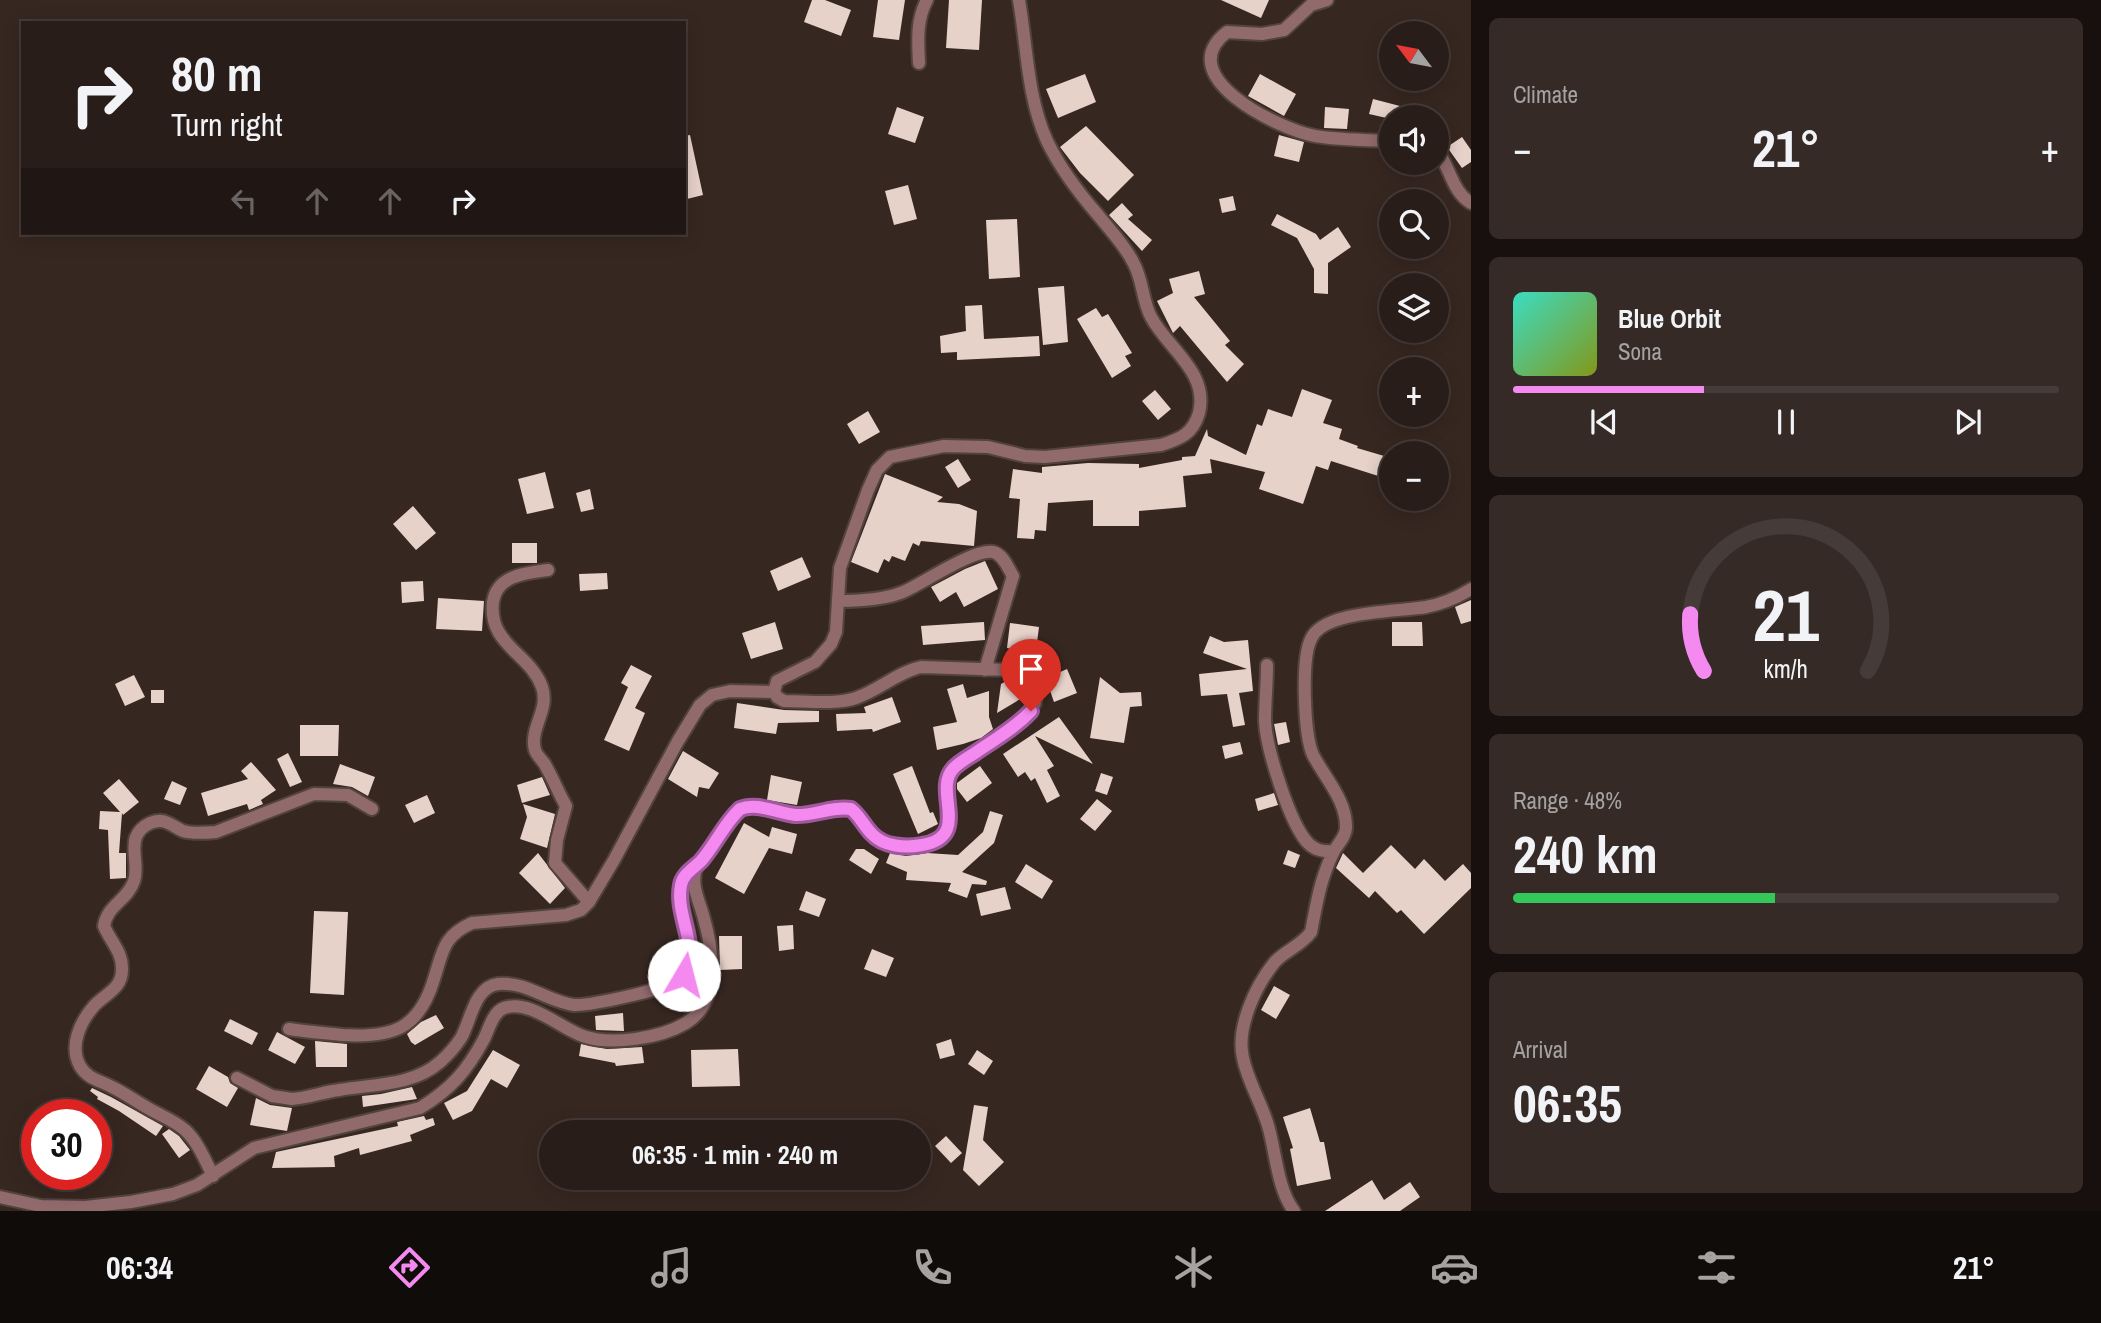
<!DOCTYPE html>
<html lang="en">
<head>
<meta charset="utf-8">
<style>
	body { margin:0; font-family:"Archivo Narrow",sans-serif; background:#352a26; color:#f1f3f6; height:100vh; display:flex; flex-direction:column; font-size:26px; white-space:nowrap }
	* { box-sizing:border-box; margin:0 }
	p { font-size:23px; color:#a5a2a2 }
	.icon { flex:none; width:38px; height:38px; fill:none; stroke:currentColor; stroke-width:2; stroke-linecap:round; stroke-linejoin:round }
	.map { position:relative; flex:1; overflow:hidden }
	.drawer { display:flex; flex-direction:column; gap:18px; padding:18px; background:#17100e; width:630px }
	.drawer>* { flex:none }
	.hud { position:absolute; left:21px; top:21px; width:665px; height:214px; border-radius:0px; box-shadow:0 4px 18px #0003,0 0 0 2px #453b38; background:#291d19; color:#f1f3f6; overflow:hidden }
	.needle { width:46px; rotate:302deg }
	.controls { position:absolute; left:1379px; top:21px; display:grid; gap:14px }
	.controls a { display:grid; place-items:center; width:70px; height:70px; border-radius:50%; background:#291d19; box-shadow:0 4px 18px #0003,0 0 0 2px #453b38; font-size:35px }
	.speed { position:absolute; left:21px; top:1099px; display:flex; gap:14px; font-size:35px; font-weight:700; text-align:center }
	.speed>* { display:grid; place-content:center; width:91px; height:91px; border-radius:50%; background:#291d19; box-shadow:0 4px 18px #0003,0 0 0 2px #453b38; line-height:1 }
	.speed .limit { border:10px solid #d22; background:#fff; color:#111 }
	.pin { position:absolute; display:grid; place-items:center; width:60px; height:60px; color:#fff; margin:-72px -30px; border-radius:50% 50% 50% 0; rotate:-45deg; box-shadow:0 0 7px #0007 }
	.pin .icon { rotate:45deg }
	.me { position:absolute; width:77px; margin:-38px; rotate:8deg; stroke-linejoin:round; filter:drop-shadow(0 0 5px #0008) }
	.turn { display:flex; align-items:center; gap:24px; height:147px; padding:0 35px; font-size:32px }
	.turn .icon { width:91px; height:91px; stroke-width:2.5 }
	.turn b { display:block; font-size:49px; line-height:60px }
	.lanes { display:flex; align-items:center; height:66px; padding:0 35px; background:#0003; justify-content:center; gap:35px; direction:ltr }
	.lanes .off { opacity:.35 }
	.big { font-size:52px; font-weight:800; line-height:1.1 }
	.drawer .card { flex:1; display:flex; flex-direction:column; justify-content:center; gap:10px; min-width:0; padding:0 24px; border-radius:10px; background:#352a26 }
	.drawer .dial { align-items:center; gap:0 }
	.dial svg { height:182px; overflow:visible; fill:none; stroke:#453b38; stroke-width:7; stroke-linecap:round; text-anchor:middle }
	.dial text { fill:#f1f3f6; stroke:none }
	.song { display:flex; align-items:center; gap:21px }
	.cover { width:84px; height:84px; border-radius:10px; background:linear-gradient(135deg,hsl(170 70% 55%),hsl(70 70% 35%)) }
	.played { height:7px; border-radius:4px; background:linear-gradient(90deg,#f489f0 35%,#453b38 35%) }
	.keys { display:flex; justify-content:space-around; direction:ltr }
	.heat { display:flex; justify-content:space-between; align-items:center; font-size:38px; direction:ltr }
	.charge { height:10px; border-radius:5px; background:linear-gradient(90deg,#34c759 48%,#453b38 0) }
	.trip { position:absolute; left:539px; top:1120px; width:392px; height:70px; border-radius:35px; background:#291d19; box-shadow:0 4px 18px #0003,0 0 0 2px #453b38; font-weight:800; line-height:70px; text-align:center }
	.menu { display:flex; height:112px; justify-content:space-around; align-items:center; background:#100c0a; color:#a5a2a2 }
	.menu .icon { width:49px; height:49px }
	.menu .selected { color:#f489f0 }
	.menu b { font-size:32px; color:#f1f3f6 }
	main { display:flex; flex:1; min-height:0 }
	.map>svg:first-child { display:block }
	.building { fill:#e7d2ca }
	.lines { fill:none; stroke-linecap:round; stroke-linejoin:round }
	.street-casing { stroke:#52433d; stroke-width:16 }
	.street { stroke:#916a6c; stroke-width:12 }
	.route-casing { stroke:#9f599c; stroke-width:18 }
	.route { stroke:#f489f0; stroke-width:12 }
</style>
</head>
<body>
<main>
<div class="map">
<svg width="1471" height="1211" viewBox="0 0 1471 1211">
	<rect width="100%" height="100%" fill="#372721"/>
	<path class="building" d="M812,0H825L851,10L841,36L804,22Z
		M878,0H905L899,40L873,37Z
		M949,0H982L979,50L946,48Z
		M1221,0H1269L1261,18Z
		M1085,74L1096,102L1058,118L1046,89Z
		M1260,74L1296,94L1284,116L1248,96Z
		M1373,99L1400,106L1397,117H1391V119L1369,114Z
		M897,107L924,117L915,143L888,134Z
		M1325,107L1349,109L1347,129L1324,128Z
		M1086,126L1134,175L1108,201L1080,173L1060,147Z
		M690,135L703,195L687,199L684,186V136Z
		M1279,135L1304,142L1299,162L1274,156Z
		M1462,137L1471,150V162L1462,168L1447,147Z
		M908,185L917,219L894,225L885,191Z
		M1233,196L1236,210L1222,213L1219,199Z
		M1122,203L1133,215L1128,219L1152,240L1142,251L1109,215Z
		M1277,214L1316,234L1320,240L1338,227L1351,247L1328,263V294L1314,293V269L1297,238L1271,225Z
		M1017,219L1020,277L989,279L986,220Z
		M1199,271L1205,294L1194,297L1230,341L1225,345L1244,364L1227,382L1180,326L1173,333L1157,301L1173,293L1169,279Z
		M1064,286L1068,342L1043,345L1038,288Z
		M982,305L984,339L1039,336L1040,356L957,360V352L941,353L940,336L966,331L965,306Z
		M1096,308L1102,317L1108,314L1132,353L1125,356L1131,366L1112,378L1077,319Z
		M1302,389L1332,400L1323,423L1342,429L1339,439L1358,446L1357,448L1391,458V480L1331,461L1328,470L1316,466L1303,504L1259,489L1265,472L1210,459L1212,473L1183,476L1186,507L1139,511V526H1093V500L1048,503L1046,531L1035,530L1034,539L1017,538L1020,499L1009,498L1013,469L1042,473V467L1088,463L1139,464V468L1182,460V457L1195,456L1207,429L1208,436L1246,455L1257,424L1262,426L1268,409L1292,417Z
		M1155,390L1171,409L1158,420L1142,401Z
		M868,411L880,432L859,444L847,424Z
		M958,459L971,480L958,488L945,467Z
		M545,472L554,508L527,514L518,479Z
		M885,474L943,497L937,502L959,504L977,511L974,546L921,541L919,546L913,543L905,561L892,556L889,562L884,559L878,573L851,562Z
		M590,489L594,509L581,512L576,493Z
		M413,506L436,533L416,550L393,524Z
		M512,543H537V563H512Z
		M802,557L811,577L778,591L770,571Z
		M985,561L998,589L964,607L956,592L940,602L931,587L965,569Z
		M607,573L608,589L580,591L579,574Z
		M423,581L424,601L402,603L401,582Z
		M438,598L484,601L482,631L436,629Z
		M1471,600V621L1461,624L1455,607Z
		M775,622L783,649L751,659L742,633Z
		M984,622L985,640L923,645L921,626Z
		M1392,622H1422L1423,646H1392Z
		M1010,623L1039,627L1035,658L1011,655L1012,649L1007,648Z
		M1210,636L1224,642L1248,640L1253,691L1239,693L1245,725L1233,727L1227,694L1201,696L1199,674L1247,669L1203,653Z
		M1052,655L1058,673L1067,669L1077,693L1054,702L1040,662Z
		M631,665L652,676L635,708L645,713L629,751L604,740L628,687L621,683Z
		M134,675L145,697L125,706L115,684Z
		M1100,677L1120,693L1141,692L1142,706L1130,707L1124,743L1090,738Z
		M1010,679L1022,698L997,713L1001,684Z
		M963,684L967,698L989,691V717L993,729L981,738L963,744L937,750L933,727L957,722L947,689Z
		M151,690H164V703H151Z
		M892,697L901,722L873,732L872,729L837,731L836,714L866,713L864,707Z
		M737,703L784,710L819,711V722L778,723L776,734L734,728Z
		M1059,717L1093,764L1035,736L1054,766L1047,770L1060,796L1047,803L1035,778L1031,781L1025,772L1018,777L1003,754Z
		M1286,722L1290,742L1278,745L1274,724Z
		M300,725H339L338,756H300Z
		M1240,742L1243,754L1225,759L1222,746Z
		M683,751L719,773L709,789L699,787L697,797L668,779Z
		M288,753L302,782L290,787L277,759Z
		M251,762L276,790L261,800L263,804L249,810L247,804L208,816L201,793L248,779L241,771Z
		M340,764L375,777L368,796L352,787L333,784Z
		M912,766L930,813L933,812L938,824L918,834L893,774Z
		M980,766L992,783L967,802L957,789V783Z
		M1101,773L1113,777L1107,795L1095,791Z
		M771,775L802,782L797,805L767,800Z
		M542,777L550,795L522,803L517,785Z
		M119,779L139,802L123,815L122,813L119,853H126V878L110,879L108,830L99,829L100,811L120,812L103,793Z
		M172,781L187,788L180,805L164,799Z
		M1274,793L1278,805L1258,811L1255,799Z
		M427,795L435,813L414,823L405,805Z
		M1097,799L1112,811L1095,831L1080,819Z
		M523,804L555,814L547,848L520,839L527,817Z
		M990,811L1003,815L994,843L962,872L987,881L986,885L972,884L967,898L948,891L951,883L906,880L907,872L886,863L890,853L906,856L927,853L958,855L983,832Z
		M744,823L769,837L772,827L797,834L792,854L769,848L744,894L715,878Z
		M1391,845L1415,869L1424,859L1445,881L1463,864L1471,873V888L1424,934L1401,910L1397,913L1375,891L1369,898L1336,868L1343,853L1363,873Z
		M856,849H864L879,859L871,874L849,860Z
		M1288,850L1300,855L1295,868L1283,864Z
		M538,853L565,888L550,904L519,873Z
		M1026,864L1053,881L1042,899L1015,882Z
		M1005,887L1011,909L981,916L976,894Z
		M806,891L826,899L819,917L799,910Z
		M314,911L348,912L344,995L310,993Z
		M793,925L794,949L779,951L777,926Z
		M719,936H742V969L720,970Z
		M872,949L894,958L886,977L864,969Z
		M1274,986L1290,995L1276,1019L1261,1010Z
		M623,1013L624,1031L596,1030L595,1016Z
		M436,1015L444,1028L415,1045L411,1042L407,1034L421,1022Z
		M230,1019L258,1033L252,1045L224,1031Z
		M277,1032L305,1047L295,1064L268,1050Z
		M951,1039L955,1055L940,1059L936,1044Z
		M315,1041L347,1044V1067H316Z
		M581,1044L607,1049L642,1047L644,1063L616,1066L615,1063L579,1056Z
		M738,1049L740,1086L692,1087L691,1050Z
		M493,1050L520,1065L507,1088L491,1079L472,1111L453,1120L444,1103L467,1091Z
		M977,1050L993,1061L984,1075L968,1064Z
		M209,1066L228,1077L230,1083L238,1088L227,1107L196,1089Z
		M412,1087L417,1099L363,1107L362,1096L381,1094Z
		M92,1088L111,1097L163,1126L156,1136L119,1111L97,1099L98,1097L90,1091Z
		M256,1098L270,1105L292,1108L287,1131L250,1125Z
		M974,1105L988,1107L983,1140L1004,1162L979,1186L963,1170Z
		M1310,1108L1320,1142H1324L1331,1179L1297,1186L1290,1149L1293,1148L1283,1117Z
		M424,1116L426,1120L433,1118L435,1125L410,1135L412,1141L360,1155L359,1148L334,1156L335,1167L272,1168L276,1152L398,1126L397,1122Z
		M169,1129L179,1136L190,1150L179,1158L162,1134Z
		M946,1136L962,1153L951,1163L935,1146Z
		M1372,1180L1384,1200L1410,1182L1420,1197L1400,1211H1325Z"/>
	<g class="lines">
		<g class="street-casing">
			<path id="street" d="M1327,0L1311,5L1284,30L1262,34L1227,32C1170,76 1278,129 1315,136C1339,140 1367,140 1391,141
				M919,63C918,42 916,20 927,0
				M1437,150C1450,167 1452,192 1471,203
				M548,570C526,573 497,575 493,602C488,645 530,653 542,687C550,710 529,728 535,750C536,754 541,759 544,763C552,776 558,792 566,806L557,840L555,863L589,902
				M839,601C860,601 883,600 903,592C924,583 972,549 993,552C1003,554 1008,568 1013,576L985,670
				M1267,665C1267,684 1265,702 1265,721C1266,747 1290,826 1309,844C1315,850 1325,852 1334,851C1338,844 1346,836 1346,828C1347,801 1325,778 1313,755C1304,735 1301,659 1311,639C1323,610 1399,612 1426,607C1442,604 1458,597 1471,589
				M289,1029C307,1032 325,1033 343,1035C393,1038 419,1029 434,979C443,951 443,936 472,923L566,915L581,910L589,902L614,860L678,741L700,705L712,695L730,691L774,692
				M237,1078L272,1096L292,1099C308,1098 323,1092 339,1090C373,1084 413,1086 440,1062C448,1055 455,1047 461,1038C471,1021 474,987 498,984C526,981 548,1002 574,1005C589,1006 673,988 681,979C705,953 676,911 681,881L698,863
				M213,1176C205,1160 198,1142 185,1130C175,1121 164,1117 153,1111C138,1103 125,1093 110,1086C98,1080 87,1078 80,1066C69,1046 80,1022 94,1006C105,994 122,989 122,970C123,952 110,941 104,926C107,905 128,900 134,881C139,867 131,850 136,837C141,825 157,817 168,823C173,825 178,829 183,831C193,834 205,833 216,832L314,794L348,795L372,809
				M0,1197L41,1206L85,1207L131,1202L173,1194L197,1185L254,1148L420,1108C451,1089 467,1071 484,1039C489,1029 493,1012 504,1008C530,999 560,1028 583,1036C611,1046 661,1038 686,1023C721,1002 713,949 703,915C698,898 691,885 696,868L732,817L747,806L803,815L844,808L851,809C861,818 866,831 876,838C897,853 944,851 949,820C951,802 943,783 954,767L1023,719L1035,703L1036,694L1034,684L1028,677L1010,670L921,667C898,672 879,690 856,698C835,705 807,701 784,701L777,697L774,692L777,681L815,662L831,644L836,632L840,568L868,490L877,470L890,457L944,446L988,447L1025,456L1045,457L1161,445C1180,439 1193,434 1199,413C1209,372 1168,349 1151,317C1142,300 1143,279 1133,262C1124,244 1110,230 1098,215C1078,192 1060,168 1047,141C1027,97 1027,46 1019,0
				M1294,1211C1278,1190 1276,1155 1269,1129C1263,1105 1248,1083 1243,1058C1236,1028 1255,987 1274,963C1284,951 1301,946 1311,932C1317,902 1320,879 1334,851"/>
		</g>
		<use href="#street" class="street"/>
	</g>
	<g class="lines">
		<g class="route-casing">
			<path id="route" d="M684,975C700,945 675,916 681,885C683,874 693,869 701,861C715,845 724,824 740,809C757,802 777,813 795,815C814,816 832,806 851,809C860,816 864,826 872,834C884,847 906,848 922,845C972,837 933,791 953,769C958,763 967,758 975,753C994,740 1015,728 1031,711"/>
		</g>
		<use href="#route" class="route"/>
	</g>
</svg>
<div class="controls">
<a><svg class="needle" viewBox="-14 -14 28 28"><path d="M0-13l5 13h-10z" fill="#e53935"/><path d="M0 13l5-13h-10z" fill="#a5a2a2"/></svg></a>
<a><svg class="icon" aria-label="sound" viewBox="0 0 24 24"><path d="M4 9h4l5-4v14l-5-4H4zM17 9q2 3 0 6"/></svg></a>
<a><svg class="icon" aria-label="search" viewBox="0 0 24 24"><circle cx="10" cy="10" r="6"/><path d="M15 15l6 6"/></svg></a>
<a><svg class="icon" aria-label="layers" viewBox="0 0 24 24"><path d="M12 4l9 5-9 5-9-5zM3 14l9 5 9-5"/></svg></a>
<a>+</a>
<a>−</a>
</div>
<div class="speed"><div class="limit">30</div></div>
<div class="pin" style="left:1031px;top:711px;background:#d93025"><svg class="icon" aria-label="arrive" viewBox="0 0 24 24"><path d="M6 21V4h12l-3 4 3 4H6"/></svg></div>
<svg class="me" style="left:684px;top:975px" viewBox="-20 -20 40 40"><circle r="19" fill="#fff"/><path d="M0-13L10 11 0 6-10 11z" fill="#f489f0"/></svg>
<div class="trip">06:35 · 1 min · 240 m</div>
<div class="hud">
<div class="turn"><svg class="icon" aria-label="right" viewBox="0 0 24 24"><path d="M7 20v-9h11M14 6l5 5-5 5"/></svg><div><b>80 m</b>Turn right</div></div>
<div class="lanes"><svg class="icon off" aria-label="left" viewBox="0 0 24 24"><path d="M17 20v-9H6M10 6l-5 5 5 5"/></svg><svg class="icon off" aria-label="ahead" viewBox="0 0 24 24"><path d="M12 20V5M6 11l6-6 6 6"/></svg><svg class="icon off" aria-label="ahead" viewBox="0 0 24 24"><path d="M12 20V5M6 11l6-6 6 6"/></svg><svg class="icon" aria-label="right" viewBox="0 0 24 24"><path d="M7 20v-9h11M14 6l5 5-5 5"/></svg></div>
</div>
</div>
<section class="drawer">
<div class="card"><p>Climate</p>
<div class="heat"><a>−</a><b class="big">21°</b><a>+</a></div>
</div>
<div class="card">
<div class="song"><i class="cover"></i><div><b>Blue Orbit</b><p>Sona</p></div></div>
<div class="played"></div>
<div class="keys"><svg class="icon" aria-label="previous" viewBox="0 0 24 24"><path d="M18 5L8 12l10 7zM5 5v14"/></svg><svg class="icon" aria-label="pause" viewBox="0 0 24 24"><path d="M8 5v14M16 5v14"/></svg><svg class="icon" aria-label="next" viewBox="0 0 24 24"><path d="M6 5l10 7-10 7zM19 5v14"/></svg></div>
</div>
<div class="card dial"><svg viewBox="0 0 100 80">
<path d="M14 69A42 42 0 1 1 86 69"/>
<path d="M14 69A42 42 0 0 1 8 44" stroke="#f489f0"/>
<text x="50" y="56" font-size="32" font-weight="700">21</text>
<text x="50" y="72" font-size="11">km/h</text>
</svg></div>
<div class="card"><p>Range · 48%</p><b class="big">240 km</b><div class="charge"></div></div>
<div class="card"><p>Arrival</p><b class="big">06:35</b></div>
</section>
</main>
<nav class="menu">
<b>06:34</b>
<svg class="icon selected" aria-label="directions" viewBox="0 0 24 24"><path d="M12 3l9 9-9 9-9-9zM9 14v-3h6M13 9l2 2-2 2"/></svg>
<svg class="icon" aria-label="music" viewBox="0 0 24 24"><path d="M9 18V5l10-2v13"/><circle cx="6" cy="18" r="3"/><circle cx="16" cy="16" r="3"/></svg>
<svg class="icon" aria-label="phone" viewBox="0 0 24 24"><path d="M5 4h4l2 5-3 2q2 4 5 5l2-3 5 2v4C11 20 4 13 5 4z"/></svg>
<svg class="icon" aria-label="climate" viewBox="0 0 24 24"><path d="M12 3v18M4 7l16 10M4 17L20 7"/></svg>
<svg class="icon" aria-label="car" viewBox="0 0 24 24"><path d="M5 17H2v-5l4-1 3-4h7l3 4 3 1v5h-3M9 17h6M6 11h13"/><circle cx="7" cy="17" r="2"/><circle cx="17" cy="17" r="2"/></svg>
<svg class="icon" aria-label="filters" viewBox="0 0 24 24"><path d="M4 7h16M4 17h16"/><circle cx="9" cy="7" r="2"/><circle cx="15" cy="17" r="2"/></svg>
<b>21°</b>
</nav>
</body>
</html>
